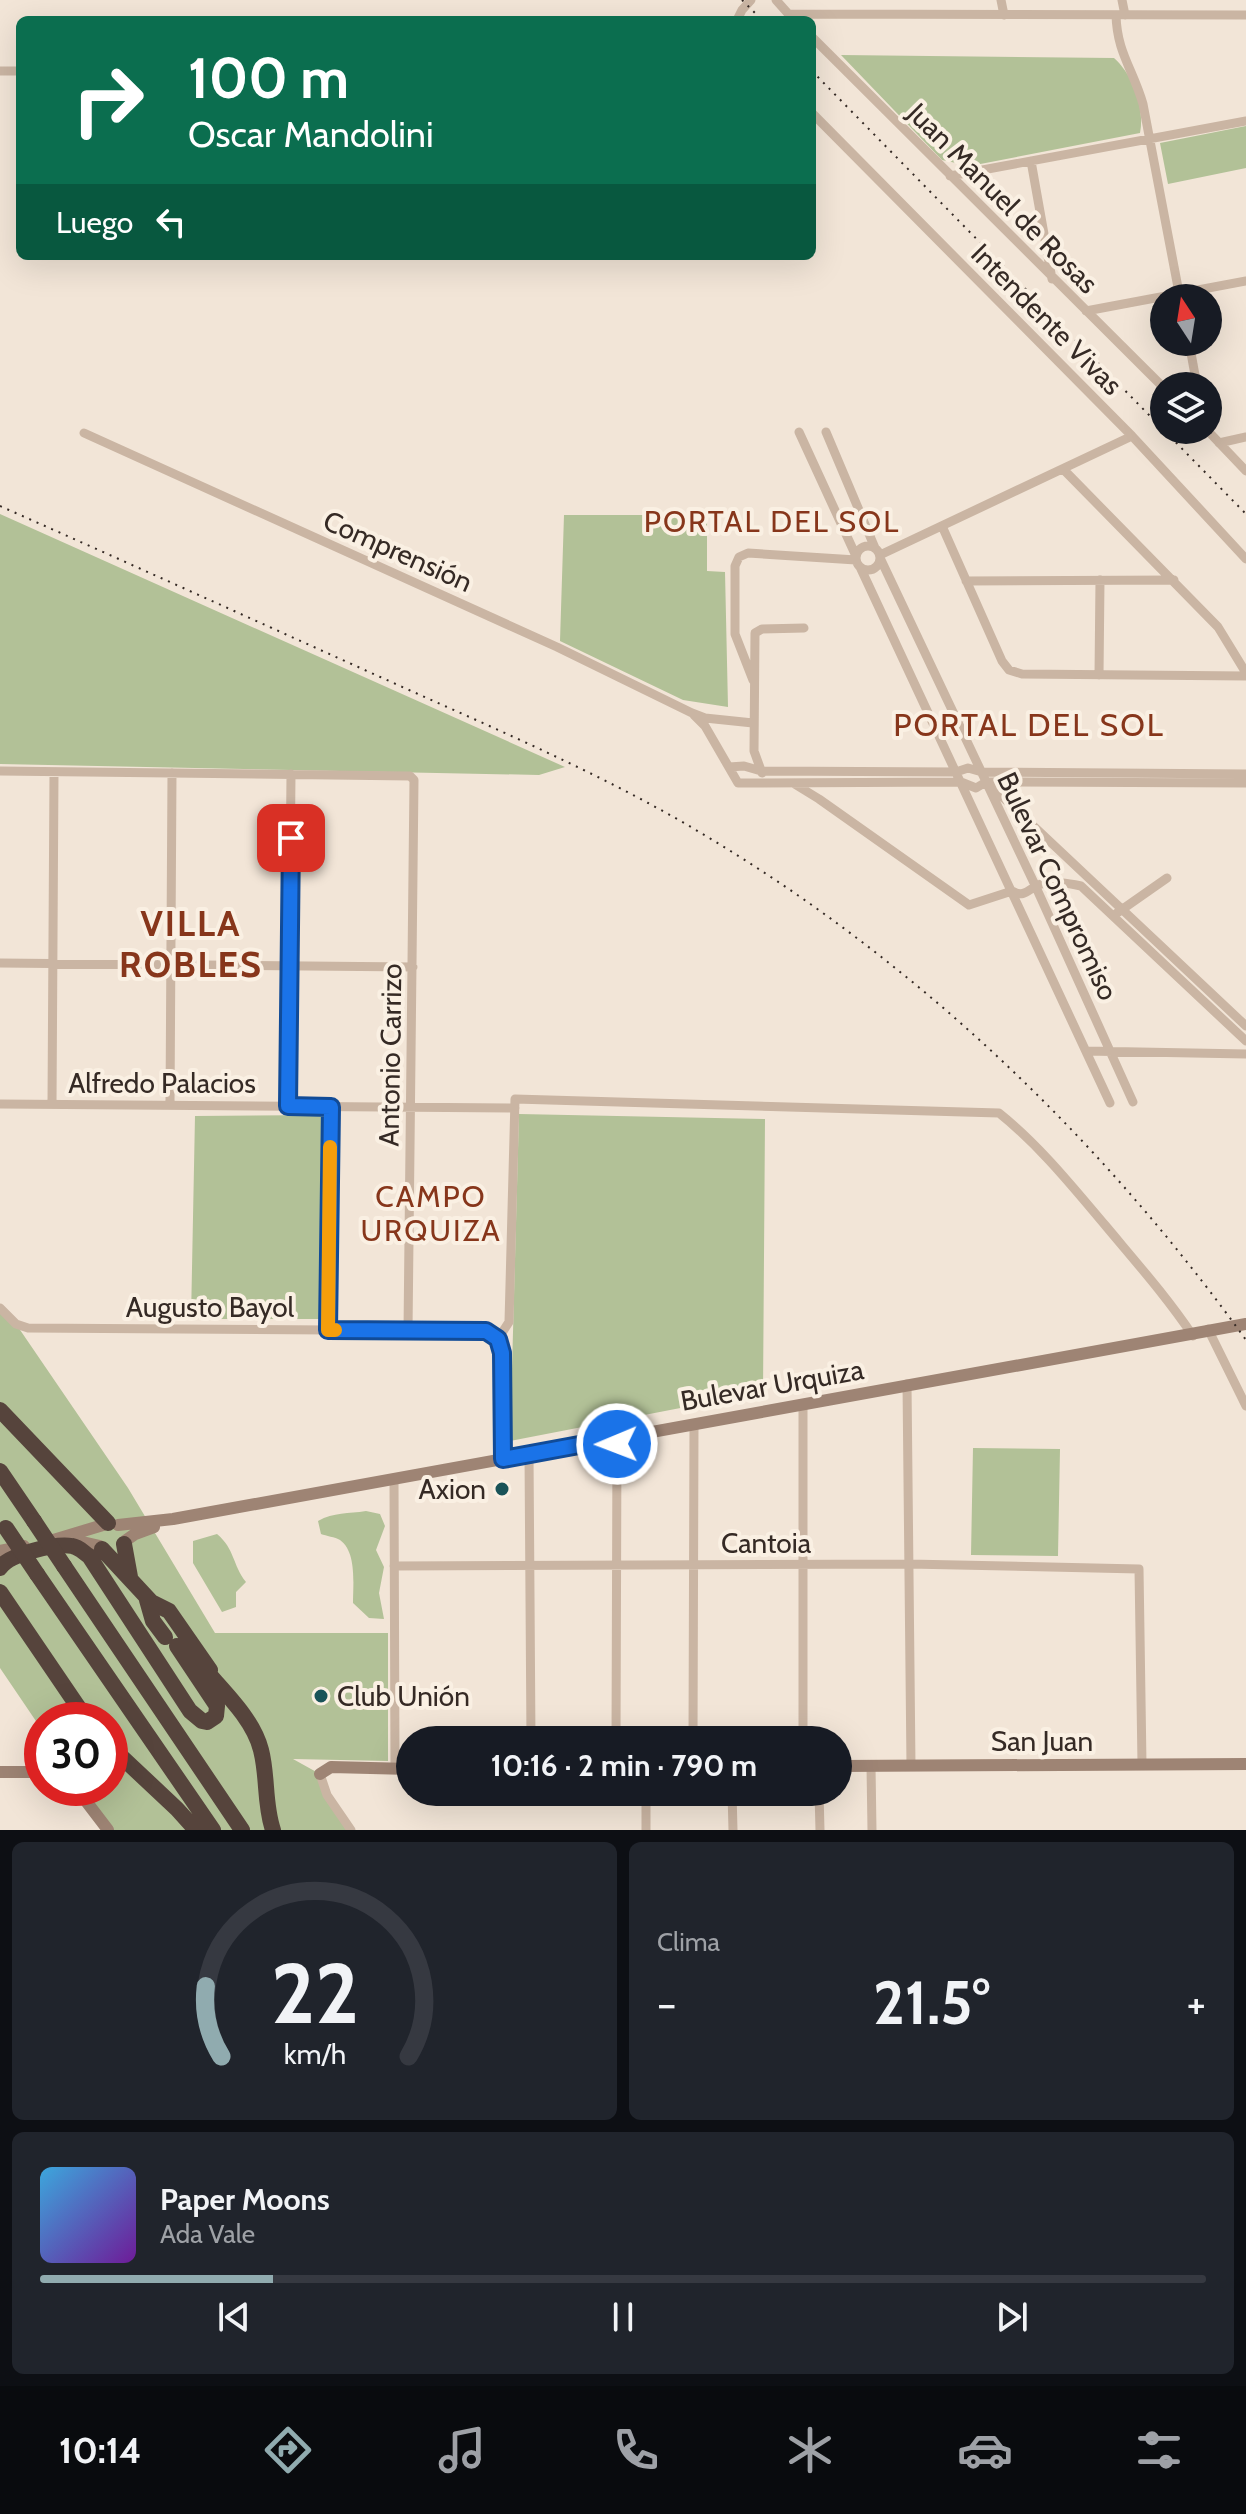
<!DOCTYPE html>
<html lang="es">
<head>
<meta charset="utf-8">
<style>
	body { margin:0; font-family:Cabin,sans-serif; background:#20242c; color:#f1f3f6; height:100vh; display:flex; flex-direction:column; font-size:30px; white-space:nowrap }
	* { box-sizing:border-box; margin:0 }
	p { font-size:26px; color:#9ea1a6 }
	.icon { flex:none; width:44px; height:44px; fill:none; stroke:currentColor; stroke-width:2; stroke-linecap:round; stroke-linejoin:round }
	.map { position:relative; height:1830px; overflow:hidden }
	.details { display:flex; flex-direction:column; gap:12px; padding:12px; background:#0d0f14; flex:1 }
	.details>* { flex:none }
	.guide { position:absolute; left:16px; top:16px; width:800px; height:244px; border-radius:12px; box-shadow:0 8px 32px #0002; background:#0b6e4f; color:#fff; overflow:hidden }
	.needle { width:52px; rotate:348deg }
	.controls { position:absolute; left:1150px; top:284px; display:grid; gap:16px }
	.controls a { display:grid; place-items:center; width:72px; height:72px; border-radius:50%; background:#171b24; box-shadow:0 8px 32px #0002; font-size:40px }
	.speed { position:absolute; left:24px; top:1702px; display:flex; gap:16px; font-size:40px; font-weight:700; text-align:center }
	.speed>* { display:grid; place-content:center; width:104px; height:104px; border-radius:50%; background:#171b24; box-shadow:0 8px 32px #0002; line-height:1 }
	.speed .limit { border:12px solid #d22; background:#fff; color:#111 }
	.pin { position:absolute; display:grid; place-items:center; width:68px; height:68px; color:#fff; margin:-34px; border-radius:16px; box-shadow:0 4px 12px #0006 }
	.me { position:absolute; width:88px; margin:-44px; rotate:269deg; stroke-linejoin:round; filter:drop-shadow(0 0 6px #0008) }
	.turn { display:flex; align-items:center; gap:28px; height:168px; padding:0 40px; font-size:36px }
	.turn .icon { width:104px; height:104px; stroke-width:2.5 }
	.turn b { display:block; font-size:56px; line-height:68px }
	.then { display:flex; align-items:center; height:76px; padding:0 40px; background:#0003; gap:16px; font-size:30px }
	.big { font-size:60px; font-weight:800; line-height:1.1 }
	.details .card { flex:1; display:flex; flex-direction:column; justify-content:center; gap:12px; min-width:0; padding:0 28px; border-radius:12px; background:#20242c }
	.details .dial { align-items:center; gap:0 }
	.dial svg { height:208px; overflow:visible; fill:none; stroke:#363941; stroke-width:7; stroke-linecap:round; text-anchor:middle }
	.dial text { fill:#f1f3f6; stroke:none }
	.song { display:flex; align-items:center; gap:24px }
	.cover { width:96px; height:96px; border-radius:12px; background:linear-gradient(135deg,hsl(200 70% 55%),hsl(280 70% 35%)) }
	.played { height:8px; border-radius:4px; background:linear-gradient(90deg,#90abaf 20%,#363941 20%) }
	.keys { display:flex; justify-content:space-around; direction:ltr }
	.heat { display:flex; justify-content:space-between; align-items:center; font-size:44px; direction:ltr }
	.details .tiles { flex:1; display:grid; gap:12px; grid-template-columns:1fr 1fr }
	.card:last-child { grid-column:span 2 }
	.trip { position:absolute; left:396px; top:1726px; width:456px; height:80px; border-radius:40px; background:#171b24; box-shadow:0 8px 32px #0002; font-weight:800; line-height:80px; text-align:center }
	.tab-bar { display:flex; height:128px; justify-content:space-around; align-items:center; background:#090b0e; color:#9ea1a6 }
	.tab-bar .icon { width:56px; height:56px }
	.tab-bar .selected { color:#90abaf }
	.tab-bar b { font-size:36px; color:#f1f3f6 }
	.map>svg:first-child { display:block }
	.green { fill:#b2c197 }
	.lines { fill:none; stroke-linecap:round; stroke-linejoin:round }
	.street { stroke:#cab5a3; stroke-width:9 }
	.secondary { stroke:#9e8474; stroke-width:12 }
	.highway { stroke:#56443c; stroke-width:16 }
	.rail { stroke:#352a25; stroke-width:2; stroke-dasharray:2 6; stroke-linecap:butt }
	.highway-bridge { stroke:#56443c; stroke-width:16 }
	.route-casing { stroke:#114b97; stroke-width:20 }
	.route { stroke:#1a73e8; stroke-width:14 }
	.slow { stroke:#f59e0b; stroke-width:14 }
	.poi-dot { fill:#195358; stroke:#faf0e3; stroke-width:3 }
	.labels { text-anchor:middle; stroke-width:8; stroke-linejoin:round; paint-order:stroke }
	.street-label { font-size:28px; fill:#352a25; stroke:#faf0e3 }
	.poi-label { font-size:28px; fill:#352a25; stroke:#faf0e3; text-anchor:end }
	.neighbourhood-label { font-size:30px; letter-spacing:2px; fill:#87361b; stroke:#faf0e3 }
	.quarter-label { font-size:32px; letter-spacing:2px; fill:#87361b; stroke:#faf0e3 }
	.district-label { font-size:36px; font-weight:bold; letter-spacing:2px; fill:#87361b; stroke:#faf0e3 }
</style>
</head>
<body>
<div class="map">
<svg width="1246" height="1830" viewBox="0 0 1246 1830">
	<rect width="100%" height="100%" fill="#f2e5d7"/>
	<path class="green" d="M841,55L1114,58C1133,75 1145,107 1140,133L970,166L942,160Z
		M1246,126V168L1168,184L1160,143Z
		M0,514L565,767L539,775L0,764Z
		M564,515H707V571L725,572L728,707L683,700L560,641Z
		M519,1114L765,1119L763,1392L510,1441Z
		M325,1115L324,1319H191L195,1116Z
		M0,1308L16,1324L128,1488L215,1633H388V1761L293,1759L320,1774L351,1830H108L76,1788H110V1720H42V1730L0,1668Z
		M973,1448L1060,1449L1058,1556L971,1555Z
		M366,1511L380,1514L385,1526L376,1550L384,1567L379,1593L384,1619L369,1618L353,1603C353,1585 357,1552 340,1540C335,1537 326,1536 321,1534L318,1521C334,1512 348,1514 366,1511Z
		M217,1534C235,1549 232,1564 246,1582L236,1592V1607L222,1612L193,1563V1541Z"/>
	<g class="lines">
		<path class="street" d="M776,0L792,18
			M1001,0L1004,15
			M1122,0L1125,15
			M789,14L1246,15
			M1116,15C1117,53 1133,69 1143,104L1180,298
			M737,20L742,10L751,0
			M812,37L1164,388
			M0,71H20
			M812,113L1132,436L1246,559
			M1031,161L1052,279
			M950,176L1246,121
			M1086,311L1246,281
			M1189,342L1197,386
			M1207,430L1246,471
			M799,432L856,556
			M826,432L875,548
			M84,433L557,647L692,713L705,718L753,723
			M1219,443L1246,437
			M1063,469L1218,627L1246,673
			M942,526L1002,661L1009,670L1022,674L1246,676
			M856 558a12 12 0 1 1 24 0a12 12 0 1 1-24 0Z
			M880,555L1132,436
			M881,560L1035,885L1133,1102
			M861,569L1110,1103
			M966,581L1174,580
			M1099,675L1100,580
			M753,680L735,634V566L739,557L748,553L856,560
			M694,715L705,726L738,783L961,782L976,788L986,782L1246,783
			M729,767L744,766L761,771L956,772L968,768L982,772L1246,774
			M0,771L410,776L414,780L408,1331
			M762,773L754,751L755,633L762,629L804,628
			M793,783L819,799L969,905L1012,891C1026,899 1029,887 1041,884C1055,881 1067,883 1081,886L1246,1041
			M992,787L1246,1026
			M1117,913L1167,878
			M0,963L413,967
			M1086,1051L1246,1054
			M0,1104L515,1108
			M52,1104L54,772
			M170,1105L172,773
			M288,1106L291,774
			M0,1308L16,1324L28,1328L486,1331L498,1339
			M1208,1329L1246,1406
			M328,1330L331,1107
			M907,1384L911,1766
			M803,1404V1740
			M529,1454L531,1740
			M502,1464V1353L498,1339L509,1322L515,1099L999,1113C1039,1145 1072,1186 1105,1225C1135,1261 1167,1297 1193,1336
			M394,1479L395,1769
			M394,1566L909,1564L1139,1569L1142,1764
			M616,1740L617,1438
			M693,1740L694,1424
			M871,1766L872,1830
			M320,1774L327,1795L351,1830
			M646,1792V1830
			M732,1792L733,1830
			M819,1792L820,1830"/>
		<path class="secondary" d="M118,1525L173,1519L1246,1324
			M69,1539L100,1546
			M50,1541L103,1525
			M125,1541L135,1534L154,1527
			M0,1551L24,1546
			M838,1766L1246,1764
			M0,1772H42
			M320,1774L331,1767L410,1769
			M76,1788L108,1830"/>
		<path class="highway" d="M0,1410L108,1523
			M0,1471L34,1521
			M124,1544L130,1577
			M102,1549L155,1606
			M64,1566L242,1830
			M0,1568C9,1554 56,1543 72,1546C79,1547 83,1552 89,1556L190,1711L202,1721L207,1722L216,1716L217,1706L177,1646
			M37,1574L213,1830
			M0,1592L87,1720
			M147,1600L169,1611L210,1670
			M147,1600L153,1621L165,1637
			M201,1665C222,1690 253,1718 261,1750C268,1777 264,1804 273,1830
			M110,1746L177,1809L196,1830"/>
		<path class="rail" d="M742,0L762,20
			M812,71L1246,514
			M0,506C133,565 265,625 398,685C500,731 604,775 701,833C916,961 1100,1137 1246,1340"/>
		<path class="highway-bridge" d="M34,1521L64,1566
			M6,1528L37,1574"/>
	</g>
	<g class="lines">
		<g class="route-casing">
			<path id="route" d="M291,838L288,1106L331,1107L328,1330L486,1331L498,1339L502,1353L503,1459L617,1438V1444"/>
		</g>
		<use href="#route" class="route"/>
		<path class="slow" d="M330,1147L328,1330H335"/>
	</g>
	<g class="poi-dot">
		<circle cx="502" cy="1489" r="8"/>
		<circle cx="321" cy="1696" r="8"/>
	</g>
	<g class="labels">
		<g class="street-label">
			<text transform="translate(1003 198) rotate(45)" y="10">Juan Manuel de Rosas</text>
			<text transform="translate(1047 319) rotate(45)" y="10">Intendente Vivas</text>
			<text transform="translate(398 551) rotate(24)" y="10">Comprensión</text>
			<text transform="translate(1058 886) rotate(65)" y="10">Bulevar Compromiso</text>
			<text transform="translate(390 1055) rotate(-89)" y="10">Antonio Carrizo</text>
			<text x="162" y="1093">Alfredo Palacios</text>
			<text x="210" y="1317">Augusto Bayol</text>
			<text transform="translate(772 1385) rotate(-10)" y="10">Bulevar Urquiza</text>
			<text x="766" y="1553">Cantoia</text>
			<text x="1042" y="1751">San Juan</text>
		</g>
		<g class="poi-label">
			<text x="486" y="1499">Axion</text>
			<text x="337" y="1706" text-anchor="start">Club Unión</text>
		</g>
		<g class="neighbourhood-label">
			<text x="772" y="532">PORTAL DEL SOL</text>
			<text x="431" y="1207">CAMPO<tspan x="431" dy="34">URQUIZA</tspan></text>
		</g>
		<g class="quarter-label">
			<text x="1029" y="736">PORTAL DEL SOL</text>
		</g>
		<g class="district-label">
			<text x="191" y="936">VILLA<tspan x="191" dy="41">ROBLES</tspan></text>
		</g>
	</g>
</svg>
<div class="controls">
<a><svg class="needle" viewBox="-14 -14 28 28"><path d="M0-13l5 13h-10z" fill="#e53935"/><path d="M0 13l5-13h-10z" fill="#9ea1a6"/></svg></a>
<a><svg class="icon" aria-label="layers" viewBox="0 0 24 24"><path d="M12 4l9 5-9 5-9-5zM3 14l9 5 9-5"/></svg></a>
</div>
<div class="speed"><div class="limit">30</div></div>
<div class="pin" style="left:291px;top:838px;background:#d93025"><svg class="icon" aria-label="arrive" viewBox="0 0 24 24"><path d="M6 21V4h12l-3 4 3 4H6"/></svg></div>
<svg class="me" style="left:617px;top:1444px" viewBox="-20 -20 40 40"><circle r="17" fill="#1a73e8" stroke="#fff" stroke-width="3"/><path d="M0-11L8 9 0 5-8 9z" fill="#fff"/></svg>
<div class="trip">10:16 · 2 min · 790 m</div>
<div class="guide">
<div class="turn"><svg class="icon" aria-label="right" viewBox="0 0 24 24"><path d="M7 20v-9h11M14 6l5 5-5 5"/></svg><div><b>100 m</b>Oscar Mandolini</div></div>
<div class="then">Luego<svg class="icon" aria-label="left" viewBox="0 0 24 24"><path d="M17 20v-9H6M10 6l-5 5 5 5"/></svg></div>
</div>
</div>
<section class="details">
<div class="tiles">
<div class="card dial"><svg viewBox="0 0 100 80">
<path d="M14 69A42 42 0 1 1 86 69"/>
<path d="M14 69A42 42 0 0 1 8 42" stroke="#90abaf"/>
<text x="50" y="56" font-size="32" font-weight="700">22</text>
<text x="50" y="72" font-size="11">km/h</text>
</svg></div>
<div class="card"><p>Clima</p>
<div class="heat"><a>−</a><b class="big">21.5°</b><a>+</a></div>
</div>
<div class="card">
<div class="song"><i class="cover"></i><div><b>Paper Moons</b><p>Ada Vale</p></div></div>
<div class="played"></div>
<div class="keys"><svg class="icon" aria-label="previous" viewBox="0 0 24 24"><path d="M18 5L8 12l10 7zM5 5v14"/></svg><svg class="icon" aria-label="pause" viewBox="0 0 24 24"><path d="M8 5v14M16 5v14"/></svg><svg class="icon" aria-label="next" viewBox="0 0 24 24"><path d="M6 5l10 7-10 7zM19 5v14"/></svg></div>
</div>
</div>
</section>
<nav class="tab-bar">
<b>10:14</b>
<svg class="icon selected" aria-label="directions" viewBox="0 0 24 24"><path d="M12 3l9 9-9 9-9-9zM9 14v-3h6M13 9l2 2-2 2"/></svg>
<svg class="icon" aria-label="music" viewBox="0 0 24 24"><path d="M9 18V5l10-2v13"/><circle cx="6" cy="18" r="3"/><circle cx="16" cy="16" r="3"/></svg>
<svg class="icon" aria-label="phone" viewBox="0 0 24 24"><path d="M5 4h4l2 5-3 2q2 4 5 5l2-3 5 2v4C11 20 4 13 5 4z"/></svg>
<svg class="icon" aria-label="climate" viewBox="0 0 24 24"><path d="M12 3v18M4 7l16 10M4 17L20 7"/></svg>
<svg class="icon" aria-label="car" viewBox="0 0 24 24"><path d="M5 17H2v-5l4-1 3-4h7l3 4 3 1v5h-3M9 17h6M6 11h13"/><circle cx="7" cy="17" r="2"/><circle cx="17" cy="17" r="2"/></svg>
<svg class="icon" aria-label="filters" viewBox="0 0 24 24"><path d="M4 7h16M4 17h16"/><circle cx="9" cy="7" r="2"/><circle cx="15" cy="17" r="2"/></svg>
</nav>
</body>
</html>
